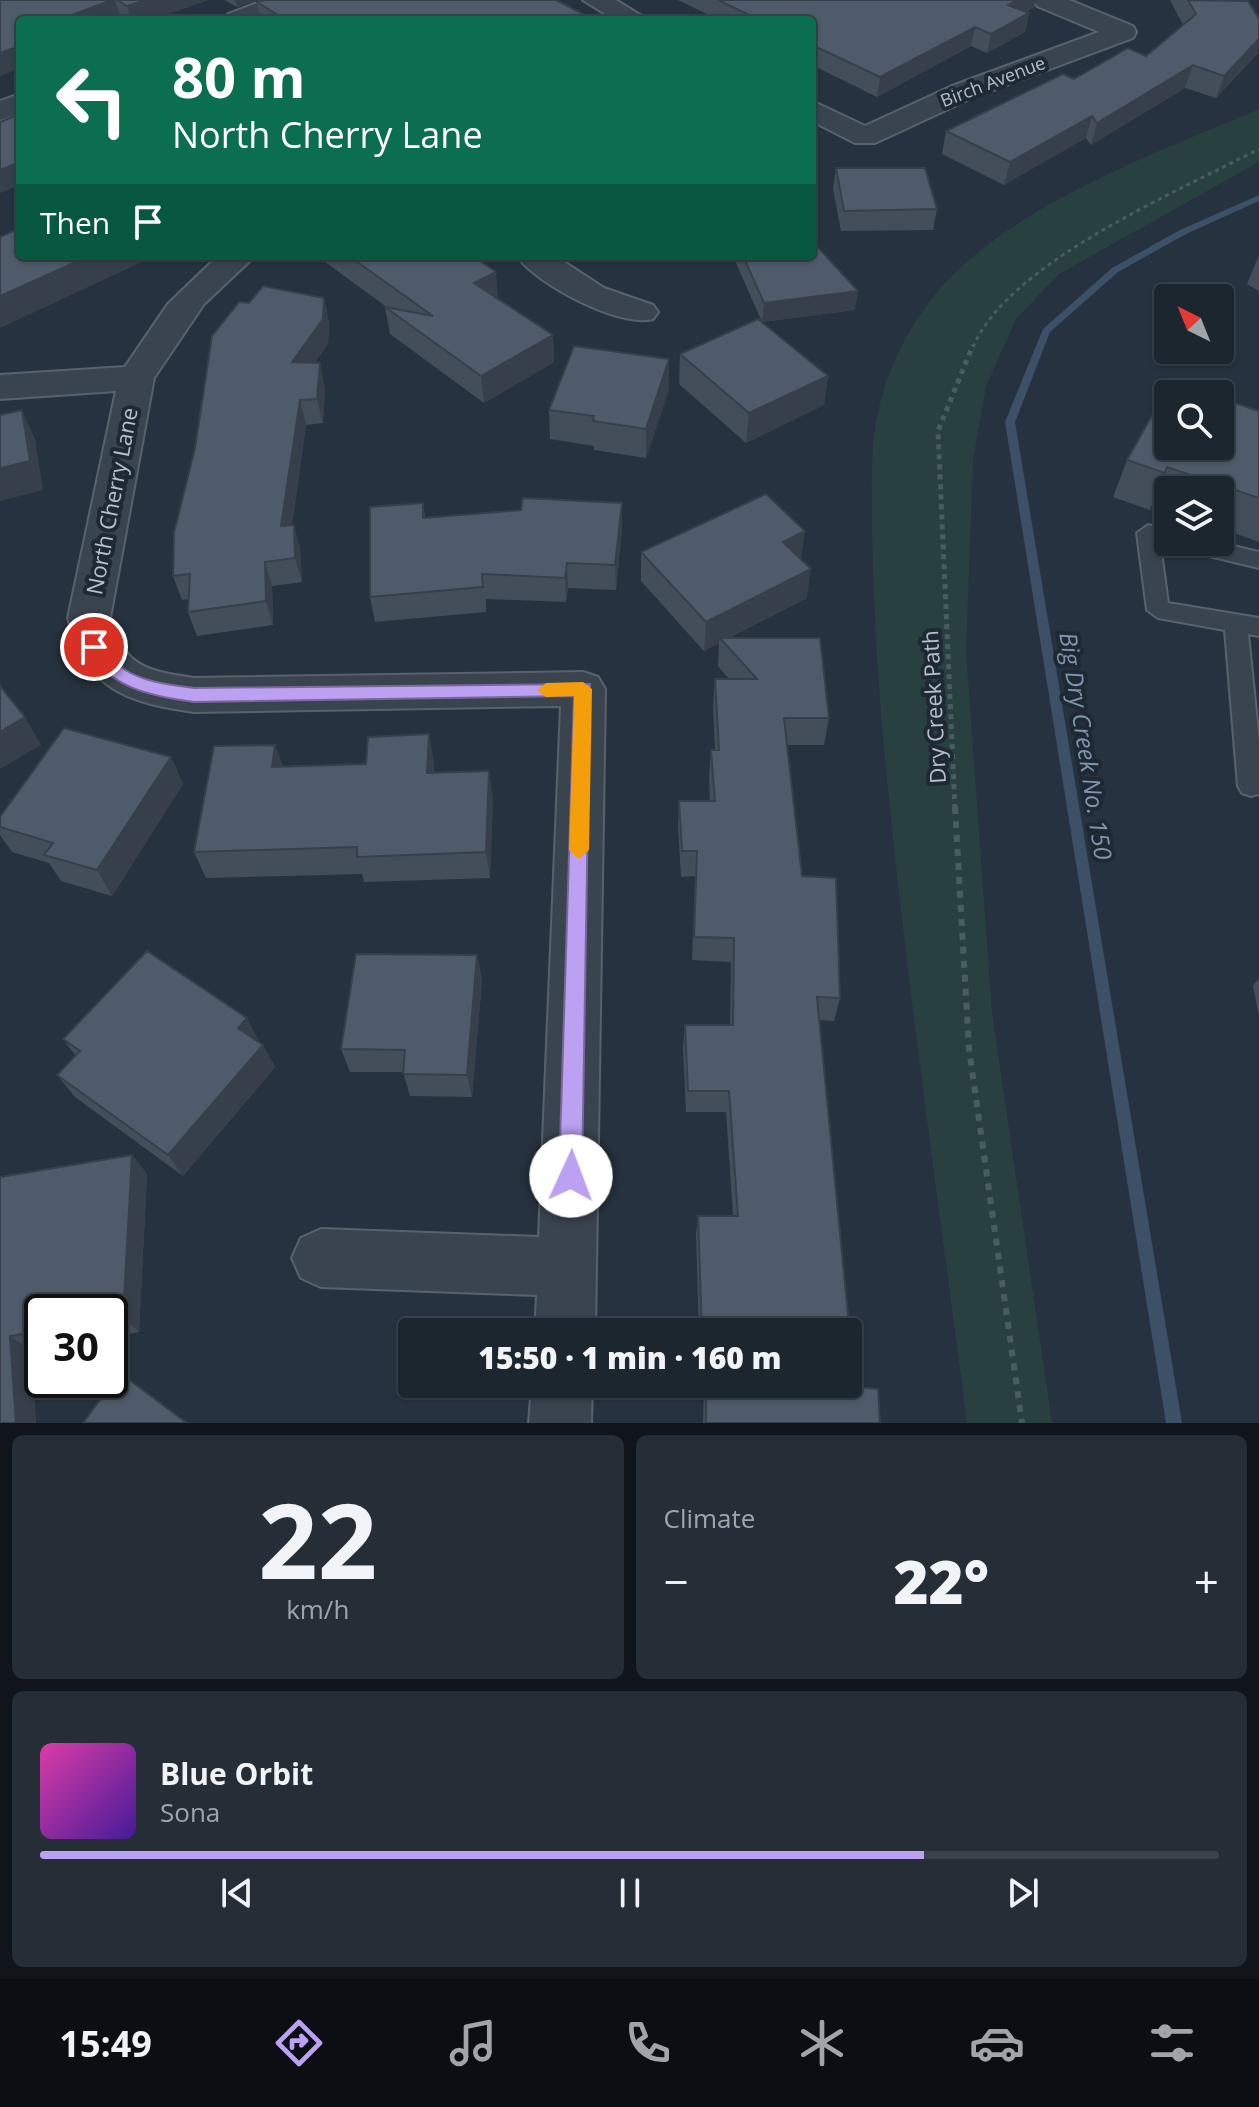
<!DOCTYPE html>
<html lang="en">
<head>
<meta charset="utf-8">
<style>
	body { margin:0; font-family:"Open Sans",sans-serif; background:#252e37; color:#f1f3f6; height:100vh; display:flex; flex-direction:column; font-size:30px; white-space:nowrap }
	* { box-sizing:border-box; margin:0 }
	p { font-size:26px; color:#a0a5aa }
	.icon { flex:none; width:44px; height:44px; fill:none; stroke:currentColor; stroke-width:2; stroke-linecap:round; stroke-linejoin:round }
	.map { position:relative; height:1423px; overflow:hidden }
	.panel { display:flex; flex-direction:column; gap:12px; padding:12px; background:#0f151a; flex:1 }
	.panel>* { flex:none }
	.top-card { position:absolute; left:16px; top:16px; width:800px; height:244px; border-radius:8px; box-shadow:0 2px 6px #0004,0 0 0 2px #3a434b; background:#0b6e4f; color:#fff; overflow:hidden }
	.needle { width:52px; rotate:317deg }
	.tools { position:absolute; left:1154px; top:284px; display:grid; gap:16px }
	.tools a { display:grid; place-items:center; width:80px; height:80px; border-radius:8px; background:#1c262f; box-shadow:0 2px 6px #0004,0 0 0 2px #3a434b; font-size:40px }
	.speed { position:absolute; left:24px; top:1294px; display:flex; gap:16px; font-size:40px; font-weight:700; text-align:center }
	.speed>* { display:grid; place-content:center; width:104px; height:104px; border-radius:50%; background:#1c262f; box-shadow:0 2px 6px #0004,0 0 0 2px #3a434b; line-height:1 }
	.speed .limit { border:4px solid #111; border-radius:12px; background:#fff; color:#111 }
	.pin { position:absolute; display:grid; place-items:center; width:68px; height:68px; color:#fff; margin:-34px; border:4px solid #fff; border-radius:50%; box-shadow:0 2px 8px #0007 }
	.me { position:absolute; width:88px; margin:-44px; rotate:2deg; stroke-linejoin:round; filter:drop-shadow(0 0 6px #0008) }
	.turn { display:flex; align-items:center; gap:28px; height:168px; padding:0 24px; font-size:36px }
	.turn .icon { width:104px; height:104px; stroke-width:2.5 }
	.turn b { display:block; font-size:56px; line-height:68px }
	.then { display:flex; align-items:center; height:76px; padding:0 24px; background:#0003; gap:16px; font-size:30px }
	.big { font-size:60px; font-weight:800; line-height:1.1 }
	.panel .tile { flex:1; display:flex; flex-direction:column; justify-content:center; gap:12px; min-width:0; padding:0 28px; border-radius:12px; background:#252e37 }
	.panel .dial { align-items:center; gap:0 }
	.dial b { font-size:104px; line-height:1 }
	.song { display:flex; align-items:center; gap:24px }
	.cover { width:96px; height:96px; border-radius:12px; background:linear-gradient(135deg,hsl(320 70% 55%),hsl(260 70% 35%)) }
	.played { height:8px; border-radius:4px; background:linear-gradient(90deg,#bca0f2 75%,#3a434b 75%) }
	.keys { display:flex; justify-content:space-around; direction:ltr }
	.heat { display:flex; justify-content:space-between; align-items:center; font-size:44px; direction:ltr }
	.panel .tiles { flex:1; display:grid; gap:12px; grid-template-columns:1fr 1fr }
	.tile:last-child { grid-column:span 2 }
	.trip { position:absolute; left:398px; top:1318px; width:464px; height:80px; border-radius:8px; background:#1c262f; box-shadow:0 2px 6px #0004,0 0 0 2px #3a434b; font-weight:800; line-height:80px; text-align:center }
	.tabs { display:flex; height:128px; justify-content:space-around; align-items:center; background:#0b0f13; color:#a0a5aa }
	.tabs .icon { width:56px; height:56px }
	.tabs .current { color:#bca0f2 }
	.tabs b { font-size:36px; color:#f1f3f6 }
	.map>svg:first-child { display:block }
	.green { fill:#294041 }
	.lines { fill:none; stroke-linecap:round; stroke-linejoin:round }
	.stream { fill:#3c5067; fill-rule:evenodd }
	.service-casing { stroke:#58626d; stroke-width:4 }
	.minor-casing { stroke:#58626d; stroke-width:4 }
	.path-far2 { stroke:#485d5f; stroke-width:3; stroke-dasharray:4 4; stroke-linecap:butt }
	.path-far1 { stroke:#485d5f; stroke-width:5; stroke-dasharray:5 5; stroke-linecap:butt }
	.path { stroke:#485d5f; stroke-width:6; stroke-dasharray:7 7; stroke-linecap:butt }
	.service { fill:#3a444f; fill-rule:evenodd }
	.minor { fill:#3a444f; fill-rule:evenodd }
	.wall { fill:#444e5b }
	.shaded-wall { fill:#37404a }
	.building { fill:#4f5b6a; stroke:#37404a; stroke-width:2 }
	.route { fill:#bca0f2; stroke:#7a689d; stroke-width:2 }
	.slow { fill:#f59e0b }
	.labels { text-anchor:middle; stroke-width:8; stroke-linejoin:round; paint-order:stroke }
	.far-street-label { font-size:18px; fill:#b7bfca; stroke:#1f2934 }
	.street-label { font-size:22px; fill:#b7bfca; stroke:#1f2934 }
	.water-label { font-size:24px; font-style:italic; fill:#7f96b0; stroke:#1f2934 }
</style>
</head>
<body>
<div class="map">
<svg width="1259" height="1423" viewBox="0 0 1259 1423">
	<rect width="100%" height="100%" fill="#26323f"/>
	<path class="green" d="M1259,109V162L1059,274L1016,319L986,386L973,460L966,651L992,1013L1052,1423H967C938,1195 904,967 883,738C877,666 873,596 872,524C872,488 870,452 877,417C885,377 902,339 926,306C996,210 1152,155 1259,109Z"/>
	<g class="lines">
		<path class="stream" d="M1259,195V201L1186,234L1118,272L1050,332L1015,422L1182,1423H1166L1005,422L1043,329L1112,268L1180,230Z"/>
		<g class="service-casing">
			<path id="service" d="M1148,525L1168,530V542H1216L1259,552V568L1184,550L1174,544H1160L1168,603L1259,618V636L1248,634L1259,741V794L1251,796L1242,793L1238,786L1225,630L1158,618L1147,610L1137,533Z"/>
		</g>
		<g class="minor-casing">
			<path id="minor" d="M265,0H302C286,22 247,20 224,20L228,14Z
				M583,0H616L648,20H615Z
				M1033,0H1069L1133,26L1136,32L1133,38L972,98L875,143H855L812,121V101L865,126L952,86L1099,32L1037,6Z
				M20,94V113L0,120V101Z
				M218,256H255L204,304L154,378L110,618C124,667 147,671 194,678L583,672L598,677L605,689L595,1332H535L537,1295L321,1287L301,1278L292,1258L301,1238L321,1229L539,1237L561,706L194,712C126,702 87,690 68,618L116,391L0,399V375L125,367L168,304Z
				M517,256H555L604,288L653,305L658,312L653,319C620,328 536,284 517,256Z
				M532,1384H592L591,1423H529Z"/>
		</g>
		<path class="path-far2" d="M973,347C1008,263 1179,191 1259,149"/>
		<path class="path-far1" d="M955,809L938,431L973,345"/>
		<path class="path" d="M955,807L969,1049L1022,1423"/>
		<use href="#service" class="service"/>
		<use href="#minor" class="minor"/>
	</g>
	<path class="wall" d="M0,0H208L151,20H123L121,18L117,20H20V68L0,76Z
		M224,0H257L237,7Z
		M678,0H1036L1034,7L1026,12L1029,13L1025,32L987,53L971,46L877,97L812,65V20H719Z
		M1170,0H1230L1259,19L1258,53L1216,98L1185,88L1091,145L1086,138L1004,185L942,154L946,131L1074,79L1146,56L1183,25Z
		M257,2L595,20H260Z
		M836,168L937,209L933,230L841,231L833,189Z
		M1259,255V291L1247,284Z
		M317,256H473L498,299L553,335L554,362L484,403L390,334L385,307L388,308Z
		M733,256H812L855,310L762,322Z
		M324,298L329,323L328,344L314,363L325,388L323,423L306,425L292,525L300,549L302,582L272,586L273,625L197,636L188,612L189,599L182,600L173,576L249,303Z
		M680,354L828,376L824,405L746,443L679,384Z
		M669,389L646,458L594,450V446L550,439L549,410Z
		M1259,411V542L1220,528V490H1168V510L1152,505L1150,510L1113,497L1127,460Z
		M423,503L425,518L622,503V528L616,590L568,588L566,602L486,599V612L375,622L370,597Z
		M641,552L801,559L807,598L729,638L829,718L824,745H787L802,876L840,998L834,1021L819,1020L855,1387L880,1423H703L704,1384H848V1332H699L696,1234L698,1216H733L726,1112H686L683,1048L685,1025H730L731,962L692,960L695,876L681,877L678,827L679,801H710L709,777L711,750H715L713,706L715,679H729L718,666L719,643L704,651L641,581Z
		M171,757L183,784L112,896L61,881L49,863L12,852L0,835V817Z
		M434,762V773L493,798L490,878L364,882L362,874L206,878L194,852L283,766Z
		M477,955L482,980L472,1097L410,1096L403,1072H350L341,1049Z
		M1259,978V1016L1253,986Z
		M63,1039L259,1041L263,1045L275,1067L183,1176L75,1097L57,1075L76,1056Z
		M132,1155L147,1174L139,1332L110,1337V1312H42V1349L31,1351L36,1423H0V1177Z"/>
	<path class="shaded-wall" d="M112,0H115L121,18L117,20H58Z
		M146,0H208L151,20H131L127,6Z
		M235,0H257L237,7Z
		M1017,0H1036L1034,7L1004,24L1008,5Z
		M1029,13L1025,32L987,53L991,34Z
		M975,27L971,46L877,97L880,77Z
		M1259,39L1258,53L1216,98L1224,76Z
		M20,46V68L0,76V53Z
		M1193,65L1185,88L1091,145L1097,123Z
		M1092,116L1086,138L1004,185L1010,162Z
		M20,162V185L0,193V170Z
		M89,256H140L142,262L0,328V296Z
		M496,272L498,298L474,283Z
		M858,291L855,310L762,322L764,303Z
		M324,298L329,323L328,344L298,387L292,362Z
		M553,335L554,362L484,403L481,376Z
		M669,359V389L646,458V429Z
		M320,363L325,388L323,423L317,399Z
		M828,376L824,405L746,443L749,413Z
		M300,400L306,425L288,551L281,526Z
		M22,410L35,439L43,490L0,501V468Z
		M622,503V528L616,590L615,565Z
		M294,525L300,549L302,582L295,558Z
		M805,531L801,560L783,542Z
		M265,562L272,586L273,625L266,601Z
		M567,563L568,588L566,602L565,578Z
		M811,569L807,598L723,641L720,638L719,643L704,651L706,622Z
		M25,717L41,745L0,769V732Z
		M429,734L434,762L432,800L427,773Z
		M275,745L285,772L272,767Z
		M171,757L183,784L112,896L97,870Z
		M489,771L493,798L490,878L486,852Z
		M477,955L482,980L472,1097L467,1075Z
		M247,1018L259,1041L238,1028Z
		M263,1045L275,1067L183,1176L168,1155Z
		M132,1155L147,1174L139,1332L123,1317Z
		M10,1336L31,1351L36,1423H16Z"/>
	<path class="building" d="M0,0H112L58,20H20V46L0,53Z
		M117,0H146L127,6Z
		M265,0H556L595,20H286L257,2Z
		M718,0H1017L1008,5L1029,13L991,34L975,27L880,77L812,45V20H760Z
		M1188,0L1248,1L1259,19V39L1224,76L1193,65L1097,123L1092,116L1010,162L946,131L1063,74L1074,79L1128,48L1146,56L1196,14Z
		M20,114V162L0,170V122Z
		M836,168H925L937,209L844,211Z
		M20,228V256H89L0,296V237Z
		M812,241L858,291L764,303L743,256H812Z
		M349,256H473L496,272L474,283L553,335L481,376L385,307L433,316Z
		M263,286L324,298L323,319L292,362L320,363L317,399L300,400L281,526L294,525L295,558L265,562L266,601L188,612L190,574L173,576L174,533L195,448L212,336L239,302L249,303Z
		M758,319L828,376L749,413L680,354Z
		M574,346L669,359L646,429L593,421L594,416L549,410Z
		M1171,382L1208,394H1168V446H1220V398L1259,411V498L1167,467L1165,473L1127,460Z
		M22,410L30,461L0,468V415Z
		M766,494L805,531L783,542L811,569L706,622L641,552Z
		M523,498L622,503L615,565L567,563L565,578L482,574L483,587L370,597V507L423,503V518L521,510Z
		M720,638H820L829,718H784L802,876L836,878L840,998L817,997L855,1387L878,1389L880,1423H706V1384H848V1332H702L698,1216H738L729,1091H688L685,1025H733L734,938L694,937L697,851H682L679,801H715L711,750H719L715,679H757Z
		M0,686L25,717L0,732Z
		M64,728L171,757L97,870L44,855L53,843L0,827V817Z
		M429,734L427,773L489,771L486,852L357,857V847L194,852L214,746L275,745L272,767L366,764L368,737Z
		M147,951L247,1018L238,1028L263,1045L168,1155L57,1075L80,1051L63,1039Z
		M356,954L477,955L467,1075L403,1074L405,1050L341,1049Z
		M132,1155L123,1317L110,1319V1312H42V1331L10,1336L16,1423H0V1177Z
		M120,1373L187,1423H83Z"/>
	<path class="route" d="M94,640C107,644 111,659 121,667C141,682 170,685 194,688L590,684L582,1176L579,1184L571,1187L563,1184L559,1176L574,696L194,702C150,696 109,688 86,647Z"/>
	<path class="slow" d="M583,682L592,689L589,850L579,859L569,850L574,696L546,697L537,690L546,683Z"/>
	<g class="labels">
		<g class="far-street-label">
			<text transform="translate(993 82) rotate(-21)" y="6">Birch Avenue</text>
		</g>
		<g class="street-label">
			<text transform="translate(112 501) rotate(-79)" y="8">North Cherry Lane</text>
			<text transform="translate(934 707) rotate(-93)" y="8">Dry Creek Path</text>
		</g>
		<g class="water-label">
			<text transform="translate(1085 746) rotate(81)" y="8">Big Dry Creek No. 150</text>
		</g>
	</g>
</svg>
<div class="tools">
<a><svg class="needle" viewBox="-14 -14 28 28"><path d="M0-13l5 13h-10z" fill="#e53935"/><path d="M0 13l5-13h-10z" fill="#a0a5aa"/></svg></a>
<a><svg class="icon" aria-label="search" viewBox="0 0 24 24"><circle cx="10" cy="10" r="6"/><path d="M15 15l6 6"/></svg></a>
<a><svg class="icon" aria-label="layers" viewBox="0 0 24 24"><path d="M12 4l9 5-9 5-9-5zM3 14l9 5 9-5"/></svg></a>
</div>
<div class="speed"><div class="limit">30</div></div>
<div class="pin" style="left:94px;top:647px;background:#d93025"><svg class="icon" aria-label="arrive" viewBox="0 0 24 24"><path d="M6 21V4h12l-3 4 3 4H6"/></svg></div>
<svg class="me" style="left:571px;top:1176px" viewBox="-20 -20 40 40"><circle r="19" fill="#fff"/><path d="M0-13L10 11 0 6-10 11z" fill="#bca0f2"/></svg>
<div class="trip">15:50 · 1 min · 160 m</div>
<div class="top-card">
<div class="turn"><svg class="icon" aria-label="left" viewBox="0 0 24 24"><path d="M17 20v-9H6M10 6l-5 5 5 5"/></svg><div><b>80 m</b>North Cherry Lane</div></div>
<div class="then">Then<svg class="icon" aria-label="arrive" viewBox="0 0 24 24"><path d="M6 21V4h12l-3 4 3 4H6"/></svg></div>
</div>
</div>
<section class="panel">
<div class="tiles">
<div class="tile dial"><b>22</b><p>km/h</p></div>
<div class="tile"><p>Climate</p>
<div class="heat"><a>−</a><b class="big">22°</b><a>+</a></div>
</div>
<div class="tile">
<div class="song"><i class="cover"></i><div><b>Blue Orbit</b><p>Sona</p></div></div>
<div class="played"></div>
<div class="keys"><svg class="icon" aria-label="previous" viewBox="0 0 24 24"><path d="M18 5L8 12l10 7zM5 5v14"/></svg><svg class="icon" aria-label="pause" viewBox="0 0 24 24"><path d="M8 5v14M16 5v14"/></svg><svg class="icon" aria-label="next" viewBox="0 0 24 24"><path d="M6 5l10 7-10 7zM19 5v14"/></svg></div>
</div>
</div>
</section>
<nav class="tabs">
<b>15:49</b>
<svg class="icon current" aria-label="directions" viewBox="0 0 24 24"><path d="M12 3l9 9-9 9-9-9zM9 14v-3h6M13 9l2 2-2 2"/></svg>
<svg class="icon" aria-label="music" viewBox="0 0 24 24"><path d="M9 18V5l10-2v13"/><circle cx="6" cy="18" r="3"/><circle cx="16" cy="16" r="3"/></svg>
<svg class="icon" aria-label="phone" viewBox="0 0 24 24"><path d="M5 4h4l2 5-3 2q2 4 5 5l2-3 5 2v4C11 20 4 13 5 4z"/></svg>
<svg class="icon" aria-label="climate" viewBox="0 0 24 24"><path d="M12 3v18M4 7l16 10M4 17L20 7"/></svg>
<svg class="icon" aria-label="car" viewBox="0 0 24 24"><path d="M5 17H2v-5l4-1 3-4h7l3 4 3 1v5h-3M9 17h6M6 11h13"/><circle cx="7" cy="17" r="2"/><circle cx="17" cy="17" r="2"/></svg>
<svg class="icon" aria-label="filters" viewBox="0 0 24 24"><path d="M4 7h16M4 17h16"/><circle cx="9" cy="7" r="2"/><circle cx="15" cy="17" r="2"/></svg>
</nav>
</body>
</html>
